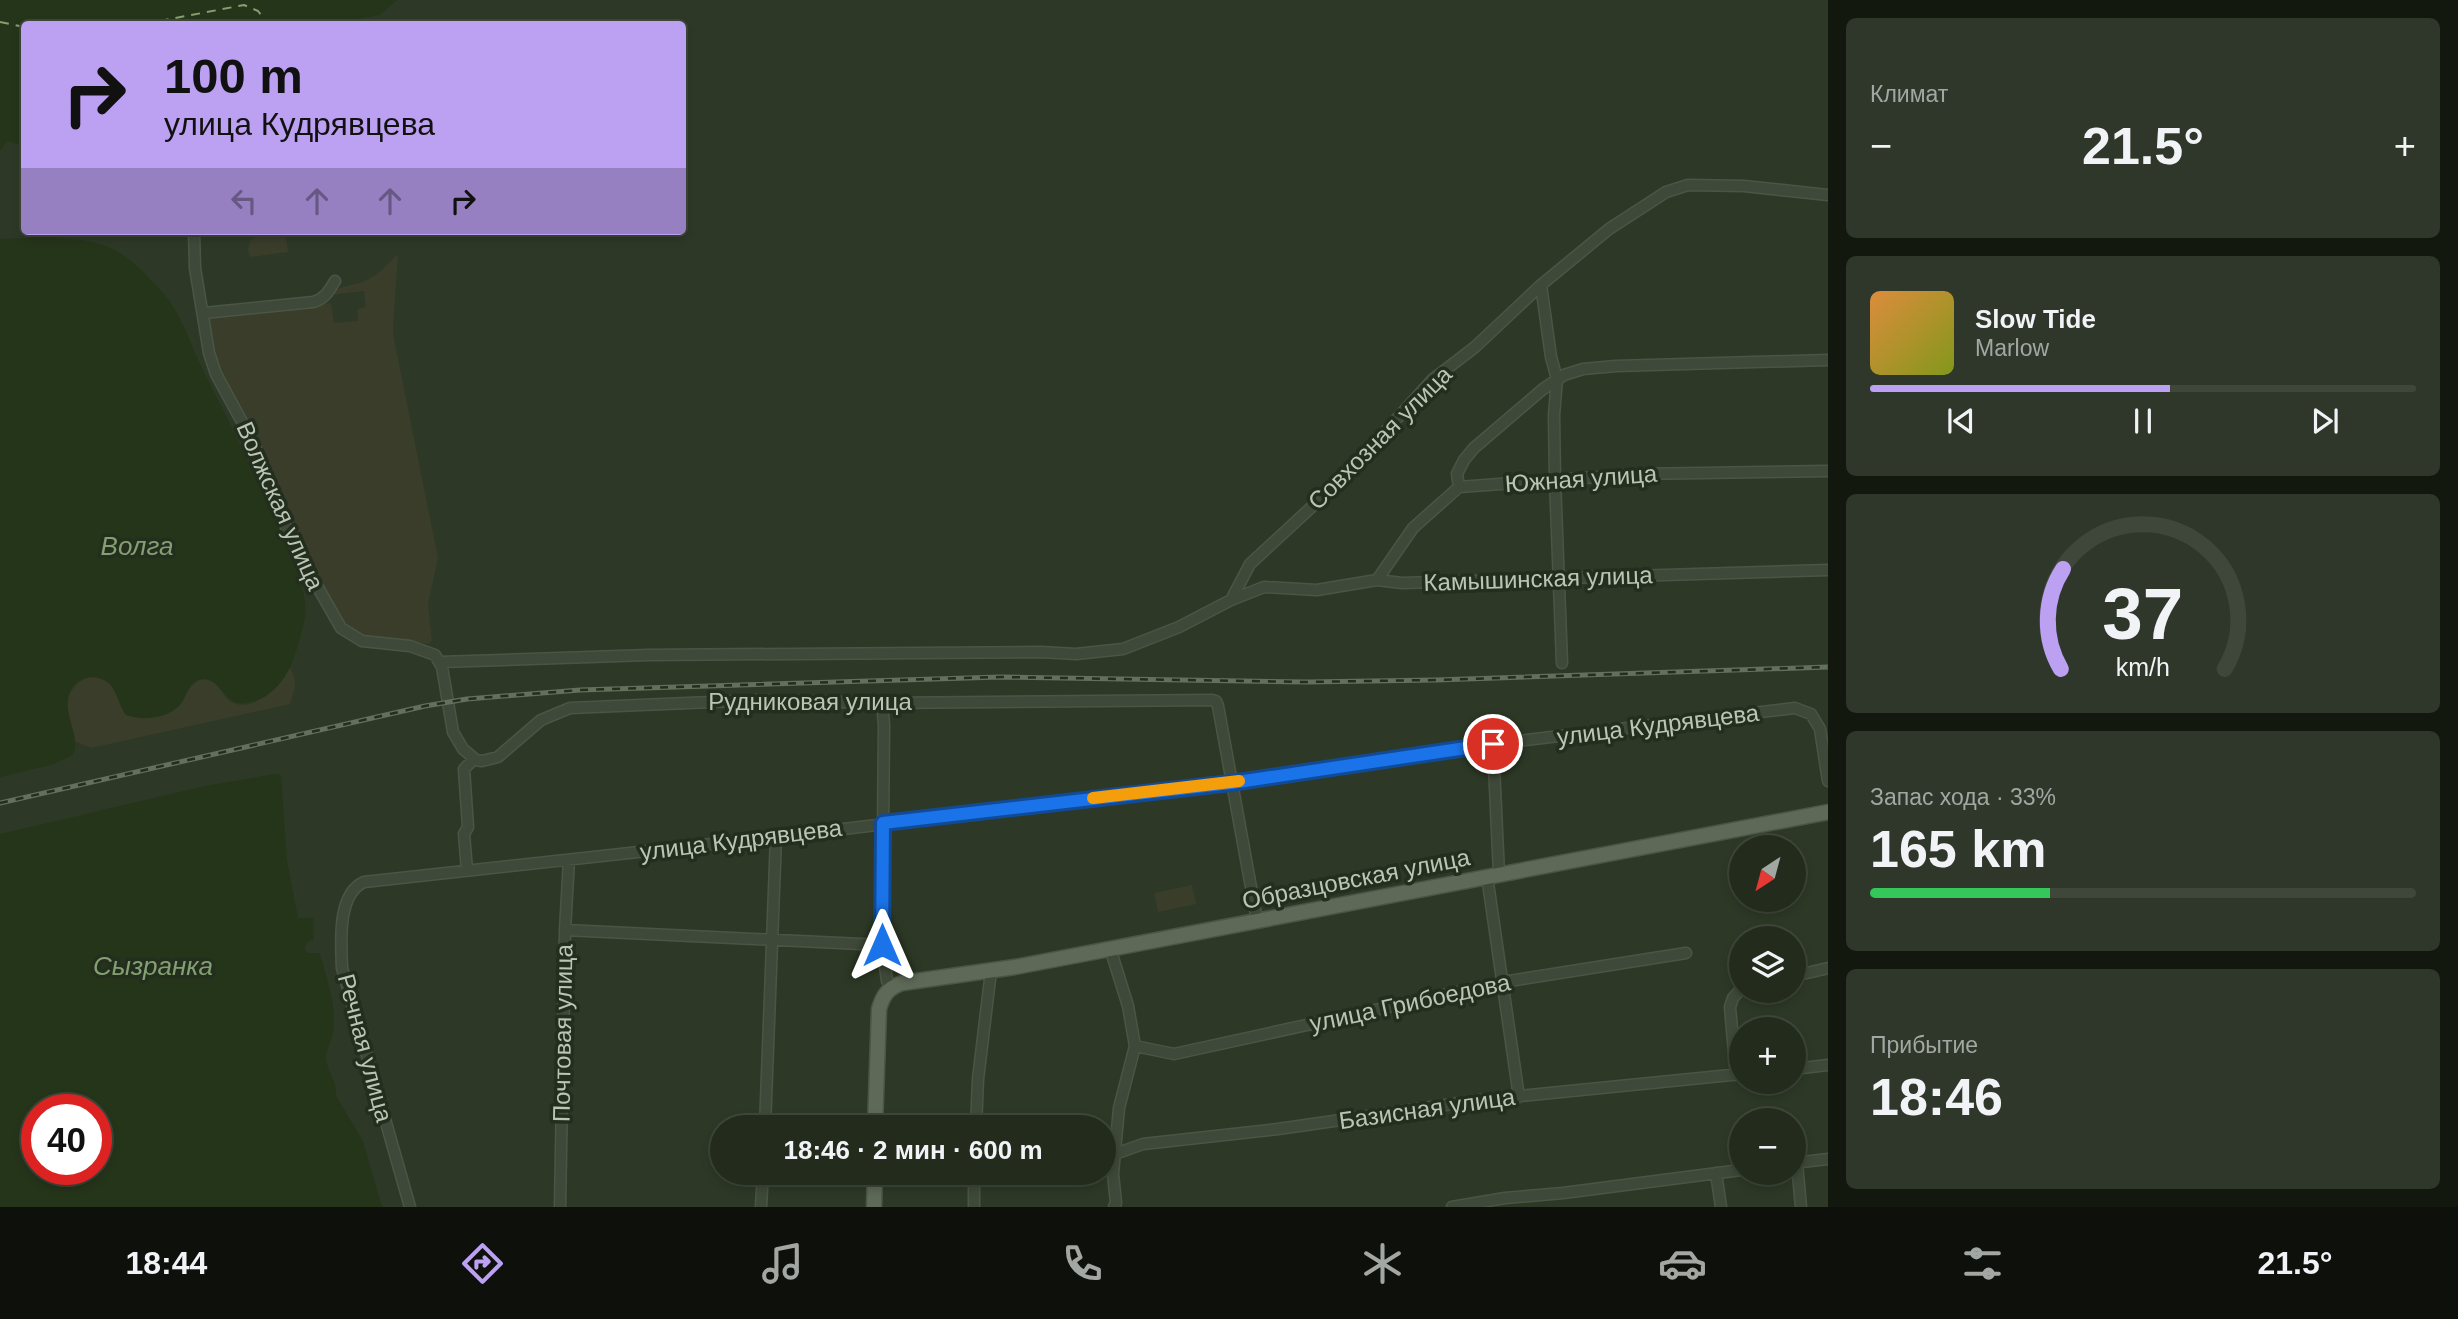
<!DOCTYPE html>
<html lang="ru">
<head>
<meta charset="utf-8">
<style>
	body { margin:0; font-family:Arial,sans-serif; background:#2e3729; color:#f1f3f6; height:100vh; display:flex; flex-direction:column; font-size:26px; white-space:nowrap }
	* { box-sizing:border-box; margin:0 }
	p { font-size:23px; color:#a2a7a3 }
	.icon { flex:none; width:38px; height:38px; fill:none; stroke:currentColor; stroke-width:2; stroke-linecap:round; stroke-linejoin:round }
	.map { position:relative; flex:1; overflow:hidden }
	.details { display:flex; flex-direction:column; gap:18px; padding:18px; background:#13180f; width:630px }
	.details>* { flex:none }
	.banner { position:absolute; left:21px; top:21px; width:665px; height:214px; border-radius:7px; box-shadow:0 4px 10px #0003,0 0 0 2px #3f473b; background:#bca0f2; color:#111; overflow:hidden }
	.needle { width:46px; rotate:216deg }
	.controls { position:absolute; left:1729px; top:835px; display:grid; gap:14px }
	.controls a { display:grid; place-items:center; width:77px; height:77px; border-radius:50%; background:#222b1c; box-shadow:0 4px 10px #0003,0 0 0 2px #3f473b; font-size:35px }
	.speed { position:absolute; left:21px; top:1094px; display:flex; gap:14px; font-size:35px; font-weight:700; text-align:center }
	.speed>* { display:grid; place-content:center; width:91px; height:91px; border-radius:50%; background:#222b1c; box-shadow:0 4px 10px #0003,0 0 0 2px #3f473b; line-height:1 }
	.speed .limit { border:10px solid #d22; background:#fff; color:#111 }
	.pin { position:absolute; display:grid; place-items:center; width:60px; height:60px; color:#fff; margin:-30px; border:4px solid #fff; border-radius:50%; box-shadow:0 2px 7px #0007 }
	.me { position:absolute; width:77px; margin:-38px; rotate:0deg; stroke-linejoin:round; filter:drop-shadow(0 0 5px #0008) }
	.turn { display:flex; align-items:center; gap:24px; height:147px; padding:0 28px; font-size:32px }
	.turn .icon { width:91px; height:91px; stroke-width:2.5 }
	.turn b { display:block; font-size:49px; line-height:60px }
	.lanes { display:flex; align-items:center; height:66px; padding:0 28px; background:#0003; justify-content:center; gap:35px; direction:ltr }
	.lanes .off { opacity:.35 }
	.big { font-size:52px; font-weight:700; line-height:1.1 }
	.details .widget { flex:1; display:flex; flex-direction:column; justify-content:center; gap:10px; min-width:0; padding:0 24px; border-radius:10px; background:#2e3729 }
	.details .dial { align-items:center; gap:0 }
	.dial svg { height:182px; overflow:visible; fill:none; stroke:#3f473b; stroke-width:7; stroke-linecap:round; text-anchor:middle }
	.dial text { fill:#f1f3f6; stroke:none }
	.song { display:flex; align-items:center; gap:21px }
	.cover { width:84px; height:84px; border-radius:10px; background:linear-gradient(135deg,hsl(30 70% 55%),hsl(70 70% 35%)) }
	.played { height:7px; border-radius:4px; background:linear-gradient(90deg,#bca0f2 55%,#3f473b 55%) }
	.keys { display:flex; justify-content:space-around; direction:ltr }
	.heat { display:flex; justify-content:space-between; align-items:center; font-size:38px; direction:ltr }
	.charge { height:10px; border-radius:5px; background:linear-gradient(90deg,#34c759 33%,#3f473b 0) }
	.trip { position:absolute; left:710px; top:1115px; width:406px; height:70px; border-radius:35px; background:#222b1c; box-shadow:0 4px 10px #0003,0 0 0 2px #3f473b; font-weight:700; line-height:70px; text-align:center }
	.dock { display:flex; height:112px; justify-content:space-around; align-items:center; background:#0e110b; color:#a2a7a3 }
	.dock .icon { width:49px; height:49px }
	.dock .current { color:#bca0f2 }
	.dock b { font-size:32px; color:#f1f3f6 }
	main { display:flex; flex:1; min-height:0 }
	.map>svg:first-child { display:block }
	.green { fill:#3a3d2a }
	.water { fill:#25351a; fill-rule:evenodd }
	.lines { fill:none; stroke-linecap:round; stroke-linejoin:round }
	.ferry { stroke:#84a072; stroke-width:2; stroke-dasharray:9 7; stroke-linecap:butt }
	.minor-casing { stroke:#4b5545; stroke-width:13 }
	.major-casing { stroke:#4b5545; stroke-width:17 }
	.minor { stroke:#3f4939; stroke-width:10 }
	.major { stroke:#5e6957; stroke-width:14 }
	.rail-casing { stroke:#63705b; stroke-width:5 }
	.rail { stroke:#242e1e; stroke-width:2.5; stroke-dasharray:8; stroke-linecap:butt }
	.route-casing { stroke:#114b97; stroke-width:18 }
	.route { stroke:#1a73e8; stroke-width:12 }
	.slow { stroke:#f59e0b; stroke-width:12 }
	.labels { text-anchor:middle; stroke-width:7; stroke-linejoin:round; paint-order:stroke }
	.street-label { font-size:24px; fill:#bac5b4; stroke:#242e1e }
	.water-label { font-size:26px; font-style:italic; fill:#84a072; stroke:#242e1e }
</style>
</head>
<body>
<main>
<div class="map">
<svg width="1828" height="1207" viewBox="0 0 1828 1207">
	<rect width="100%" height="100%" fill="#2d3926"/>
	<path class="green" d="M266,231H285L288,252L250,257L248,249L251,240Z
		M398,254L393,328L394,339L438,558L428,604L432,641L429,644L364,636L347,626L340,619L283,510L270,477L256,433L218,367L209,321L211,317L220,314L331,303L334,323L358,321L357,309L366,307L364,291L330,295C338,285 355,286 367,280C380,274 388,263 398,254Z
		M290,668C299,681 294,691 290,704L91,748L75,741C72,729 67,716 68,703C69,682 96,667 112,685C119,693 119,706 126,715L183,701C189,686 202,669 219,687C223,692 226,700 233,703C255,712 281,685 290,668Z
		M1192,885L1196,904L1158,912L1154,893Z"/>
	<path class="water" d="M0,0H397L380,15L362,18L351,24H24V146L7,141L0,151Z
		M52,237C78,240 105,240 127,258C141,269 157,285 168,299C184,321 191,346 203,370C228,419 252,468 274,518C287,545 302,572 305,602C307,614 303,627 300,638C292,667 280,698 246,703C224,707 223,680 203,679C189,679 187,696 180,705C167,719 142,721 126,715C116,701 117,682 98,678C93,676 87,677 82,679C49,700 84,731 73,755L51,765L0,777V239Z
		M274,774L281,775L287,861L298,918H313L314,939L306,943L305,948L307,953H319C324,963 324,969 327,979C332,998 336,1012 333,1033C332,1041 325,1051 326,1059C327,1072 338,1082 336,1096L363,1141L382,1207H0V834L205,786ZM37,1110H96V1169H37Z"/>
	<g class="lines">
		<path class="ferry" d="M0,22L24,27
			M144,24L244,5L258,11L268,24"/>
		<g class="minor-casing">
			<path id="minor" d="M194,231L195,268L209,353L216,374L254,444L274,501L296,549L341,628L362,641L410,646L435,655L442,667L453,732L463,749L476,760L482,761L498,757L541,720L570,708L759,700L882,703L1212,700L1216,701L1218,706L1257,920
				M1541,285L1551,357L1557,379L1554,415L1555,480L1562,663
				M204,313L313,302C325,299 329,291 335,281
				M1459,487L1457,474L1464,460L1474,448L1543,389L1564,375L1583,369L1616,366L1828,360
				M1377,580L1413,528L1459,487L1638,474L1828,471
				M1231,600L1250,564L1343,478L1432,380L1475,347L1541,285L1609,229L1666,192L1688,185L1744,186L1828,195
				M440,662L648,655L1041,652L1076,654L1123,649L1179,627L1231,600L1264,587L1317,590L1377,580L1402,583L1828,570
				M882,703L884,725L882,945L887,981L892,987
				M1493,744L1499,874
				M467,870L464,834L468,827L464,769L474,759
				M1487,876L1519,1097
				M565,930L882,945
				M1110,948L1128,1006L1135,1046L1119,1108L1113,1174L1116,1203L1114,1207
				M1794,976L1828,968
				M1135,1046L1174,1054L1503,982L1686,953
				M1794,1069L1828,1065
				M1736,1075L1730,1007L1733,998L1741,989
				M765,1127L776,837
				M976,1127L978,1079L991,971
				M1115,1154L1143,1144L1278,1129L1480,1100L1741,1074
				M1794,1163L1828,1159
				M1797,1163L1801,1207
				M1716,1173L1721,1207
				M410,1207L342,968C341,942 337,894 364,882L776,837L1231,783L1493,744L1795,708L1811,714L1820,729L1828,781
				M560,1207L565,930L569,860
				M761,1207L763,1172
				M974,1207V1172
				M1452,1207L1505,1198L1563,1193L1741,1170"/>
		</g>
		<g class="major-casing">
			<path id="major" d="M875,1127L879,1009C883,995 888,988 902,983L1015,967L1828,812
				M874,1207L875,1172"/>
		</g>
		<use href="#minor" class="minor"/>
		<use href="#major" class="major"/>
		<g class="rail-casing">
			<path id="rail" d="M0,803L425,706L467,699L580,690L1000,677L1307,682L1436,680L1828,667"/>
		</g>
		<use href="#rail" class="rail"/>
	</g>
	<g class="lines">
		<g class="route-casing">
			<path id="route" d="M882,945L883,823L1231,783L1493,744"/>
		</g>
		<use href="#route" class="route"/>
		<path class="slow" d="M1093,798L1239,781"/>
	</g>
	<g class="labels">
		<g class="street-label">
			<text transform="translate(1380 438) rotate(-45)" y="8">Совхозная улица</text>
			<text transform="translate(1581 479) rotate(-4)" y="8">Южная улица</text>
			<text transform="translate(280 506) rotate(66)" y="8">Волжская улица</text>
			<text transform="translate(1538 579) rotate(-2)" y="8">Камышинская улица</text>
			<text x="810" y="710">Рудниковая улица</text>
			<text transform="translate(1658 725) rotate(-7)" y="8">улица Кудрявцева</text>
			<text transform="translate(741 840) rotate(-7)" y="8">улица Кудрявцева</text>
			<text transform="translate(1356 879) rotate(-11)" y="8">Образцовская улица</text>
			<text transform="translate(1410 1003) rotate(-12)" y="8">улица Грибоедова</text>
			<text transform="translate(563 1033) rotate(-89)" y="8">Почтовая улица</text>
			<text transform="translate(365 1048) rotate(75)" y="8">Речная улица</text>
			<text transform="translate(1427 1109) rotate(-8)" y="8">Базисная улица</text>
		</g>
		<g class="water-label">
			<text x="137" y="555">Волга</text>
			<text x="153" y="975">Сызранка</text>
		</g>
	</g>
</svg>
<div class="controls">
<a><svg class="needle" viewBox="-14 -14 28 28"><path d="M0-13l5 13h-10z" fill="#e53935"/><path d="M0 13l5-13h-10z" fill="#a2a7a3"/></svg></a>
<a><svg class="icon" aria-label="layers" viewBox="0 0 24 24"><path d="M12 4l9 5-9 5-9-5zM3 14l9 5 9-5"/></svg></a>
<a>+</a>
<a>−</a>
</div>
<div class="speed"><div class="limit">40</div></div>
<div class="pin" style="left:1493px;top:744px;background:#d93025"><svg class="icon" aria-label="arrive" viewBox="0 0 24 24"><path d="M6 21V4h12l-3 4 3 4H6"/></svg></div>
<svg class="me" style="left:882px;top:945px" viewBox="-20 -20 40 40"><path d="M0-17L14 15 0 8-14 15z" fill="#1a73e8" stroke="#fff" stroke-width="4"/></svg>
<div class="trip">18:46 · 2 мин · 600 m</div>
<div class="banner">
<div class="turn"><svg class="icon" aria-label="right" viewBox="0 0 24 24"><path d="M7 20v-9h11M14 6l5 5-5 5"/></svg><div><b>100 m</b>улица Кудрявцева</div></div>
<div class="lanes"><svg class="icon off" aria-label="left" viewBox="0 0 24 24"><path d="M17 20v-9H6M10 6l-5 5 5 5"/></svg><svg class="icon off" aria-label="ahead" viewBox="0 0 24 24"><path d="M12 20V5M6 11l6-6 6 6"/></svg><svg class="icon off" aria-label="ahead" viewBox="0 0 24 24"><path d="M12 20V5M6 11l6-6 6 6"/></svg><svg class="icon" aria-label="right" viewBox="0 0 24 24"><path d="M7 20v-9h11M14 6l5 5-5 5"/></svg></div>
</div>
</div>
<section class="details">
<div class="widget"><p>Климат</p>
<div class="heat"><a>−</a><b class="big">21.5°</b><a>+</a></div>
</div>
<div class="widget">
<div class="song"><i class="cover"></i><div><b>Slow Tide</b><p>Marlow</p></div></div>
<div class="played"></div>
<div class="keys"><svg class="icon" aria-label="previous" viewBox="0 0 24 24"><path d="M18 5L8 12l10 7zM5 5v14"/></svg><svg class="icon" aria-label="pause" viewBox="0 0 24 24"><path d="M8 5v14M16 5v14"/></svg><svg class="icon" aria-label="next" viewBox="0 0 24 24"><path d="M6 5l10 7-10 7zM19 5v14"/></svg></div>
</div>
<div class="widget dial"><svg viewBox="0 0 100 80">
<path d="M14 69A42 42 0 1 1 86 69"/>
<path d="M14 69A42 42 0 0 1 15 25" stroke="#bca0f2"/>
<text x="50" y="56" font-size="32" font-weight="700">37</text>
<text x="50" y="72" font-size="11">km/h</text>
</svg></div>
<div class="widget"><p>Запас хода · 33%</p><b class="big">165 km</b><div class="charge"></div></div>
<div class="widget"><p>Прибытие</p><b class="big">18:46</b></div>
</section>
</main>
<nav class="dock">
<b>18:44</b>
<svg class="icon current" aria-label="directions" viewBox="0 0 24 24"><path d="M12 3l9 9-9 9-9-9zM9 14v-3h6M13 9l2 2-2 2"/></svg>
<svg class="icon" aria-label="music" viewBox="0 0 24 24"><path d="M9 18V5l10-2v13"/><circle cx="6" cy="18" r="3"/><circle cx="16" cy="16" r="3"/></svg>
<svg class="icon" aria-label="phone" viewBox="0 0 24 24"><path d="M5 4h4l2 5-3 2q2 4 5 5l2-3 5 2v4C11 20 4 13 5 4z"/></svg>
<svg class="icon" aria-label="climate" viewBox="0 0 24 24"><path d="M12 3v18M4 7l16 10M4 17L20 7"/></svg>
<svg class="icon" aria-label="car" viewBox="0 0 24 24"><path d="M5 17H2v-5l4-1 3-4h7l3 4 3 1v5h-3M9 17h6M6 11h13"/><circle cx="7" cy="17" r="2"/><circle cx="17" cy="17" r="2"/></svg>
<svg class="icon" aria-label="filters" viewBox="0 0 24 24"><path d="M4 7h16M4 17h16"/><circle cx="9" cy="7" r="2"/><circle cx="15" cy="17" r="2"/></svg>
<b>21.5°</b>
</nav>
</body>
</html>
